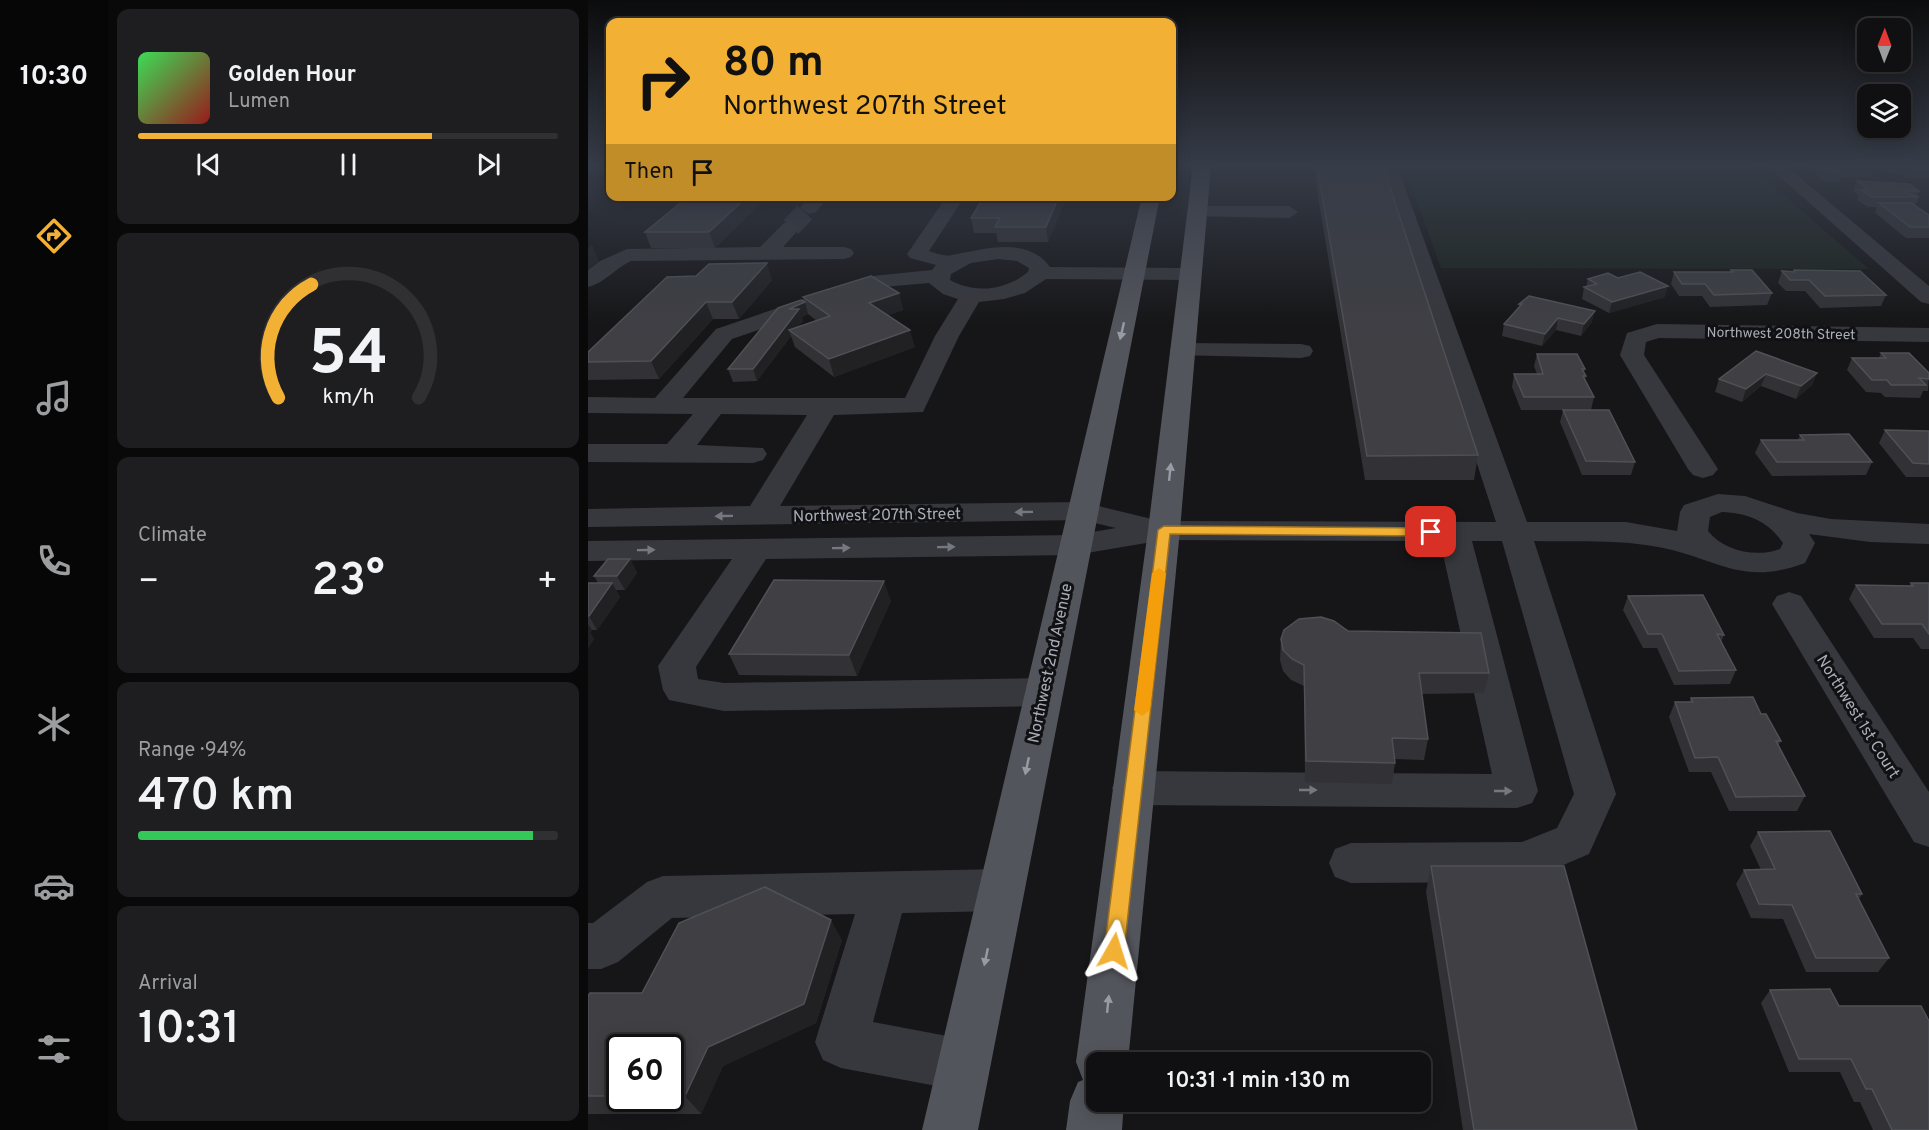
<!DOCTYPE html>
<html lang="en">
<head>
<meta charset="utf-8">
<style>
	body { margin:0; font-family:Overpass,sans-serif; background:#1e1e20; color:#f1f3f6; height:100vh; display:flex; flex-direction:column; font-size:22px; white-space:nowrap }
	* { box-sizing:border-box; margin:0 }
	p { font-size:20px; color:#9c9d9f }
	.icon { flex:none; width:33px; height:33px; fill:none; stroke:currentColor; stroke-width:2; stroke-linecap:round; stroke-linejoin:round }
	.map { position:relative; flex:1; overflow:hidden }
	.panel { display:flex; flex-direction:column; gap:9px; padding:9px; background:#09090a; width:480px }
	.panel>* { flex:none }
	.guide { position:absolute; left:18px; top:18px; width:570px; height:183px; border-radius:12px; box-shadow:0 3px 15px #0003,0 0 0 2px #303032; background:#f2b134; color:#111; overflow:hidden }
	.needle { width:39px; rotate:1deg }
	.buttons { position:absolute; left:1269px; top:18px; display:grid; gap:12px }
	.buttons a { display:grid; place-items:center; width:54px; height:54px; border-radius:12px; background:#101012; box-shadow:0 3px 15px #0003,0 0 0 2px #303032; font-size:30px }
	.speed { position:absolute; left:18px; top:1034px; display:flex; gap:12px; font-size:30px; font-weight:700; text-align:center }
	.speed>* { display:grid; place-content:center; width:78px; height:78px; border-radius:50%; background:#101012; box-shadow:0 3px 15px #0003,0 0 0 2px #303032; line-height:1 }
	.speed .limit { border:3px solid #111; border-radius:9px; background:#fff; color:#111 }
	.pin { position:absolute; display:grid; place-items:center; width:51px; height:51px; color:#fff; margin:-26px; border-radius:12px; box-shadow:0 3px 9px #0006 }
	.me { position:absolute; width:66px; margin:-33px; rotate:6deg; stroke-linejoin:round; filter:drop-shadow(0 0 4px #0008) }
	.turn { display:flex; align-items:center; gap:21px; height:126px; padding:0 18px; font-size:27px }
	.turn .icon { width:78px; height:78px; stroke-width:2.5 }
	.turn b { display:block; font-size:42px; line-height:51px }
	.then { display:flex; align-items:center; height:57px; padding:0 18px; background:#0003; gap:12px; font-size:22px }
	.big { font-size:45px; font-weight:600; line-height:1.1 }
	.panel .card { flex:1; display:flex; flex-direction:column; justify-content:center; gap:9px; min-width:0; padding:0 21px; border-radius:12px; background:#1e1e20 }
	.panel .dial { align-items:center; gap:0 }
	.dial svg { height:156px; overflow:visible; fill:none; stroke:#303032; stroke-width:7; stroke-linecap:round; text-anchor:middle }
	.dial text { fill:#f1f3f6; stroke:none }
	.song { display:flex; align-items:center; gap:18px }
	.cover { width:72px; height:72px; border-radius:9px; background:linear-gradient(135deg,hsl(130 70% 55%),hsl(0 70% 35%)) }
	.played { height:6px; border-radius:3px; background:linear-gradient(90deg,#f2b134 70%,#303032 70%) }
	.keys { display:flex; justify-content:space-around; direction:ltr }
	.heat { display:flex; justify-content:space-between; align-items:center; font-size:33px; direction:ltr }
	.charge { height:9px; border-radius:4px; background:linear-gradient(90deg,#34c759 94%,#303032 0) }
	.trip { position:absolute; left:498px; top:1052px; width:345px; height:60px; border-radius:12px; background:#101012; box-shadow:0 3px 15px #0003,0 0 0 2px #303032; font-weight:600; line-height:60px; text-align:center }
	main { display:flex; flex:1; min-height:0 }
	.tabs { display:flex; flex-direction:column; width:108px; justify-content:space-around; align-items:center; background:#060607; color:#9c9d9f }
	.tabs .icon { width:42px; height:42px }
	.tabs .current { color:#f2b134 }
	.tabs b { font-size:27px; color:#f1f3f6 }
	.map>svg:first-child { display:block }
	.green { fill:#1c231d }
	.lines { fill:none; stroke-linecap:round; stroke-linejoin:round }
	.minor-tunnel { stroke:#333438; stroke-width:20; stroke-dasharray:20 10; stroke-linecap:butt }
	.minor { fill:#37383d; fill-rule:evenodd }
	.major { fill:#53555c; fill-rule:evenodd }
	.wall { fill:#323236; fill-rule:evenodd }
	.shaded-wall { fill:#212124 }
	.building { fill:#3f3f44; stroke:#4f5156; stroke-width:1.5 }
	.oneway { fill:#979ba6 }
	.oneway2 { fill:#757881 }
	.route { fill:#f2b134; stroke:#9d7322; stroke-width:1.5 }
	.slow { fill:#f59e0b }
	.labels { text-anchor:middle; stroke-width:6; stroke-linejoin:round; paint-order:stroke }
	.far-street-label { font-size:14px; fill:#a8adb8; stroke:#111113 }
	.street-label { font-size:16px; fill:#a8adb8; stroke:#111113 }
</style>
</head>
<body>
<main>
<nav class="tabs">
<b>10:30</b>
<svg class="icon current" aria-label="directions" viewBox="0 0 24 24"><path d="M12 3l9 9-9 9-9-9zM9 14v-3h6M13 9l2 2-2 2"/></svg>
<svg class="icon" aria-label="music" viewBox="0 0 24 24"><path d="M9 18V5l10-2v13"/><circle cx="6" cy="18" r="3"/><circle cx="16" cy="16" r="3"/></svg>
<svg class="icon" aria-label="phone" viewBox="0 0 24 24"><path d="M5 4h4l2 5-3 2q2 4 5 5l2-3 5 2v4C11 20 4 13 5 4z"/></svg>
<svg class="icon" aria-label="climate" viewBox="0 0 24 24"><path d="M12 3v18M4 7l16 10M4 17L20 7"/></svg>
<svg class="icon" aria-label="car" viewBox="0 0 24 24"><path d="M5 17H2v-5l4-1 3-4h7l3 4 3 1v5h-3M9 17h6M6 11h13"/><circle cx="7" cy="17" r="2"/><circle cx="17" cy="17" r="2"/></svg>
<svg class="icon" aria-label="filters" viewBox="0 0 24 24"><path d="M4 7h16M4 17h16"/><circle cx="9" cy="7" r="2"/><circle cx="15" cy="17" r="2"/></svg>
</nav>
<section class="panel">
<div class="card">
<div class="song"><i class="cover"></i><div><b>Golden Hour</b><p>Lumen</p></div></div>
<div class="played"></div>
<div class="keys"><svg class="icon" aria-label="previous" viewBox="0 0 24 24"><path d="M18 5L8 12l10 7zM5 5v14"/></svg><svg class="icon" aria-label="pause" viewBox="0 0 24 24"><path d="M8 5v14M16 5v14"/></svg><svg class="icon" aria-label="next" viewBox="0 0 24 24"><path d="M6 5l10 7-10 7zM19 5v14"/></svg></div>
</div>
<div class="card dial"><svg viewBox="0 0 100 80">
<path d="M14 69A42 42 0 1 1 86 69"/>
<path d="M14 69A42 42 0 0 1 31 11" stroke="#f2b134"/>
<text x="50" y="56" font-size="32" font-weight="700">54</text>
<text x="50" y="72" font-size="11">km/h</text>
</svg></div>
<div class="card"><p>Climate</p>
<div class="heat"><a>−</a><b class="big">23°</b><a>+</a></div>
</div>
<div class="card"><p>Range · 94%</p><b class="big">470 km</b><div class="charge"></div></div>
<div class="card"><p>Arrival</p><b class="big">10:31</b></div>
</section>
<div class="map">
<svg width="1341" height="1130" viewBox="0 0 1341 1130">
	<rect width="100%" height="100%" fill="#161618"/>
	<path class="green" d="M816,166H1162L1281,269L853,268Z"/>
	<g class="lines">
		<path class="minor-tunnel" d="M203,227L221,208"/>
		<path class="minor" d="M792,166H809L939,522H1038L1089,531L1092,512L1096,505L1130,494L1157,496L1209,513L1243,519L1341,524V544L1282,542L1221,534L1227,543L1217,563C1153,587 1129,558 1070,547C1029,539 987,542 946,541L1028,794L1001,854L936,882L763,883L747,877L741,863L747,849L763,843L934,842L969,828L986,794L914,541H884L950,791L944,803L929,808L545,805L530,800L524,788L530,776L545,771L904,774L852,541L576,540L487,555L178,559L108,667L110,679L136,683L455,678L468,682L474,692L468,702L455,706L136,711L81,700L75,690L70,666L144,559L0,561V541L487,535L528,528L494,520L0,527V509L162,506L219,415L133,414L109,445L175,448L179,454L175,460L165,463L0,462V444H79L105,414L0,413V397L67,398L128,329L284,276L344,270L348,265L322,258L319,254L359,196H377L341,251C348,253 357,257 364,255C395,250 439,235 462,267L602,268L610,269L613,274L610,279L602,280L458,279L437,293L416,299L391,302L371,336L335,412L246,415L192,506L494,502L572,521L908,522ZM410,259L429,261L441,268L440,272C418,290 387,294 362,280L363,274L383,263ZM341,283L355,294L370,299L347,336L317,398H95L144,339L295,287ZM1134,512C1160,513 1180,521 1195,543L1192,549C1168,558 1136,551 1120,531L1122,517Z
			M1180,166H1198L1341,286V304L1333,302Z
			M221,196H241L228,212L221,214L212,208Z
			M609,206H701L710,212L701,218L602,216L600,212L602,208Z
			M203,221L213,227L195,247H256L263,249L266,253L263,257L256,259L43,261C28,268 15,284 0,287V270L12,261L39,249L172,247L196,223Z
			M1069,324L1341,328V342L1071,338L1058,342L1056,355L1130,469L1125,475L1115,478L1105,475L1100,469L1032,355L1039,333Z
			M594,343L713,344L722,346L725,351L722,356L713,358L585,355L582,350L585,345Z
			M1201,592L1213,596L1341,792V847L1326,842L1184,604L1189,596Z
			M412,869L428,875L435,890L428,905L412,911L314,913L285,1022L375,1039L394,1046L401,1065L394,1084L375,1091L253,1068L235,1060L227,1042L267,914L84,918L30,962L13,969H0V923H5L59,882L75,876Z"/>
		<path class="major" d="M605,166H623L592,530L540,1062H508V1101H536L534,1130H478L482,1101L490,1082L495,1080L488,1062L560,530Z
			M554,196H572L390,1130H334Z"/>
	</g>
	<path class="wall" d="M725,166H795L890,455L886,480H777Z
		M1220,166H1285L1287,167L1283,177H1253L1251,182H1237L1229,175L1230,174Z
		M1291,166H1341V178H1318L1313,174H1303Z
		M1269,181L1331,191L1329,196L1331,197L1327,206L1341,215V238H1318L1287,213L1289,207H1280L1269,200L1271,196L1265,191Z
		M101,196H180L127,248H63L57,232Z
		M479,196L460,242H410L408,233H386L383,218Z
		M1143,270L1184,293L1179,305L1122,307L1114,296H1091L1083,284L1086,272H1142Z
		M1206,270L1298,295L1293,306L1232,308L1217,291H1198L1190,283L1194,271L1205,272Z
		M79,277L184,280L151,319H125L71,379L0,380V352Z
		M1030,278L1077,297L1021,313L994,299L996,287H998L1000,279Z
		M311,293L315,310L300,315L327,347L246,377L207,347L203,336L169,381L145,382L140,369L217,302L215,297ZM220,314L229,321L210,327L215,321L214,317Z
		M931,304L1004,322L993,336L968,330L954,346L914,336L916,324L931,307Z
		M1168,351L1229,373L1224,385L1208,399L1173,386L1154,402L1127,392L1131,379Z
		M1293,353L1341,373L1340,391H1335L1332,398L1297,397L1293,393L1278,392L1259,370L1264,358H1291Z
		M949,354L997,369L996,372L998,376L997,379L1006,397L1003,410L1047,462L1043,475H994L972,422L975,410H933L924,387L926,374H949L946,366Z
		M1297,430L1341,431V477H1318L1291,443Z
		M1212,435L1284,462L1278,475L1184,476L1167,453L1173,440H1210Z
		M42,559L49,573L37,590H28L32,597L9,630H4L2,632L6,639L0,648V583H10L6,576Z
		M1323,583H1341V649H1333L1325,638H1286L1261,599L1268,585L1321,586Z
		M1040,596L1136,635L1133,642L1148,670L1142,684L1086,685L1069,648H1055L1035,610Z
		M303,601L269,676L151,675L141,654Z
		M760,631L901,673L896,693L834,694L840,739L836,760L806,759L807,763L804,784L717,782L716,686L703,680L695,671L692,660L693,639Z
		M1103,698L1173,714L1193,741L1190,746L1217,796L1209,811H1141L1123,772H1101L1081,717L1087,702H1101Z
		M1170,832L1274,894L1271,899L1301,958L1290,972H1218L1195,919L1163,918L1148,884L1156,870H1173L1162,846Z
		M843,866L1049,1130H875L838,892Z
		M254,940L228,1023L135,1066L113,1114H0V996L54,993ZM32,1047H82V1098H32Z
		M1182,990L1251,1006L1341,1130H1285L1272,1102H1266L1252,1072H1201L1173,1003Z"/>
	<path class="shaded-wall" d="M160,196H180L127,248L121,232Z
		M471,196L479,197L460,242L458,227Z
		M4,245L11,261L0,270V248Z
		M179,263L184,280L151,319L144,302Z
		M1080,286L1077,297L1021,313L1024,302Z
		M311,293L315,310L286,320L281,303Z
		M118,302L125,319L71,379L63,361Z
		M217,302L220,314L214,317L215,321L206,333L201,330L203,336L169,381L165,369L201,309Z
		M1007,311L1004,322L993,336L996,324Z
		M970,318L968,330L954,346L957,334Z
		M322,330L327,347L246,377L241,359Z
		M1229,373L1224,385L1208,399L1213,386Z
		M1178,374L1173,386L1154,402L1158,389Z
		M42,559L49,573L37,590L29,576Z
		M296,581L303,601L269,676L261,655Z
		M24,583L32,597L9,630L1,616Z
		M0,624L4,630L2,632L6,639L0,648Z
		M243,920L254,940L228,1023L135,1066L113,1114L97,1096L120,1047Z"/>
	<path class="building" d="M729,166H795L890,455L779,456Z
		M1233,166H1285L1287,167H1249L1254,172H1240Z
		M1319,166H1341V168H1322Z
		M1269,181L1321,184L1331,191H1314L1331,197H1284L1273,190H1281Z
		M101,196H160L121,232H57Z
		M396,196H471L458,227H407L412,218H383Z
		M1291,203H1323L1341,215V227H1322Z
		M179,263L144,302H118L63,361L0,362V352L79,277L108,276L121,264Z
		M1143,270H1164L1184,293L1126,295L1117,284H1094L1086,272H1145Z
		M1206,270L1272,271L1298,295L1237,296L1221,280H1202L1194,271L1207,272Z
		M1052,272L1080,286L1024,302L996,287L1009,284L1000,279L1020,273L1030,278Z
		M283,276L311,293L281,303L322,330L241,359L201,330L242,316L215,297Z
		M941,296L1007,311L996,324L970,318L957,334L916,324L934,304H931Z
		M213,300L217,302L201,309H211L165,369H140L190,308Z
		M1168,351L1229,373L1213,386L1178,374L1158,389L1131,379Z
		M1293,353H1321L1341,373V379L1331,378L1338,385H1303L1299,380H1284L1264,358H1298Z
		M949,354H989L997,369H994L998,376H995L1006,397H936L926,374H955Z
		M975,410H1021L1047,462L998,461Z
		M1297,430L1341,431V464L1325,463Z
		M1261,434L1284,462H1189L1173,440H1216L1212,435Z
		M20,559H42L29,576H6Z
		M186,580L296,581L261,655L141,654Z
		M0,583H24L1,616H0Z
		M1323,583H1341V634L1334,624H1294L1268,585L1325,586Z
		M1115,595L1136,635L1129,634L1148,670L1091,671L1074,634H1060L1040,596Z
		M733,617L746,621L760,631L893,633L901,673H831L840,739L804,738L807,763L718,761L716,665L704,659L695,650L693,639L696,630L711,619Z
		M1165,697L1173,714H1178L1193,741H1188L1217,796L1148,797L1130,757L1107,758L1087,702H1105L1103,698Z
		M1242,831L1274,894H1268L1301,958H1228L1204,905L1171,904L1156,870L1187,869L1170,832Z
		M843,866H976L1049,1130H886Z
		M177,887L243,920L216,1004L120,1047L97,1096H82V1047H32V1096H0V996L2,993H54L91,923Z
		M1242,989L1251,1006H1333L1341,1021V1130H1304L1284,1089H1278L1263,1059H1211L1182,990Z"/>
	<defs><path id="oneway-solid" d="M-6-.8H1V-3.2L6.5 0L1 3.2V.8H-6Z" transform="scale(1.5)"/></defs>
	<g class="oneway">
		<use href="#oneway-solid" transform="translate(534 331) rotate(103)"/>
		<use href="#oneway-solid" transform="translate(582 472) rotate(-84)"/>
		<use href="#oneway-solid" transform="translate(439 766) rotate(102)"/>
		<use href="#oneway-solid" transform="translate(398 957) rotate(102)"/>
		<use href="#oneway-solid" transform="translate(520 1004) rotate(-84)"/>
	</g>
	<g class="oneway2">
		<use href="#oneway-solid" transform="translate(436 512) rotate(179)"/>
		<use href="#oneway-solid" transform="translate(136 516) rotate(179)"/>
		<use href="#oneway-solid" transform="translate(358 547) rotate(-1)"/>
		<use href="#oneway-solid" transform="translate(253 548) rotate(-1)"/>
		<use href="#oneway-solid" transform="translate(58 550) rotate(-1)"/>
		<use href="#oneway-solid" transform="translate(720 790)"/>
		<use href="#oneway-solid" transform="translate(915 791)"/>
	</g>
	<linearGradient id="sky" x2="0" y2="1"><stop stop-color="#0c0c0d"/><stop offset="0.51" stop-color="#363c48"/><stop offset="1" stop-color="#363c48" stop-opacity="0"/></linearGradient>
	<rect width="1341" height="324" fill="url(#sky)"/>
	<path class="route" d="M576,526L843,528L850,532L843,536L582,534L536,951L533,958L526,961L519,958L516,951L570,530Z"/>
	<path class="slow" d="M571,568L578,573L562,710L554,716L546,710L564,573Z"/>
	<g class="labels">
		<g class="far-street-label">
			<text transform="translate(1193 333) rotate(1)" y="5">Northwest 208th Street</text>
		</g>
		<g class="street-label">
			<text transform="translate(289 514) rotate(-1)" y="6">Northwest 207th Street</text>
			<text transform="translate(461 663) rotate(-78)" y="6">Northwest 2nd Avenue</text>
			<text transform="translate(1271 716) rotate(58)" y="6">Northwest 1st Court</text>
		</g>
	</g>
</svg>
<div class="buttons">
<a><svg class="needle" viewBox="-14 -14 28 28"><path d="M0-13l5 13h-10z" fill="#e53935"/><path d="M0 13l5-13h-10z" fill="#9c9d9f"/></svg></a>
<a><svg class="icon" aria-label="layers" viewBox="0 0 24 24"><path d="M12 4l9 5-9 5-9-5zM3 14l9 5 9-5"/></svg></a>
</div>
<div class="speed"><div class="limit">60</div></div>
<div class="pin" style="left:843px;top:532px;background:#d93025"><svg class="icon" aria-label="arrive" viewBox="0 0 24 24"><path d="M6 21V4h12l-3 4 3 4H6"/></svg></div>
<svg class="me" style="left:526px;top:951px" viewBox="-20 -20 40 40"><path d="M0-17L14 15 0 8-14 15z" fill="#f2b134" stroke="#fff" stroke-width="4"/></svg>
<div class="trip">10:31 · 1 min · 130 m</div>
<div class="guide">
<div class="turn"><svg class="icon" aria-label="right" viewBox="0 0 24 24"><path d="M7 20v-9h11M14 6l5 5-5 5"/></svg><div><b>80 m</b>Northwest 207th Street</div></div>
<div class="then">Then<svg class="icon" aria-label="arrive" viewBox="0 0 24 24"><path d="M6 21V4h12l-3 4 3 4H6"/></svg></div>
</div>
</div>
</main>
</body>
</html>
